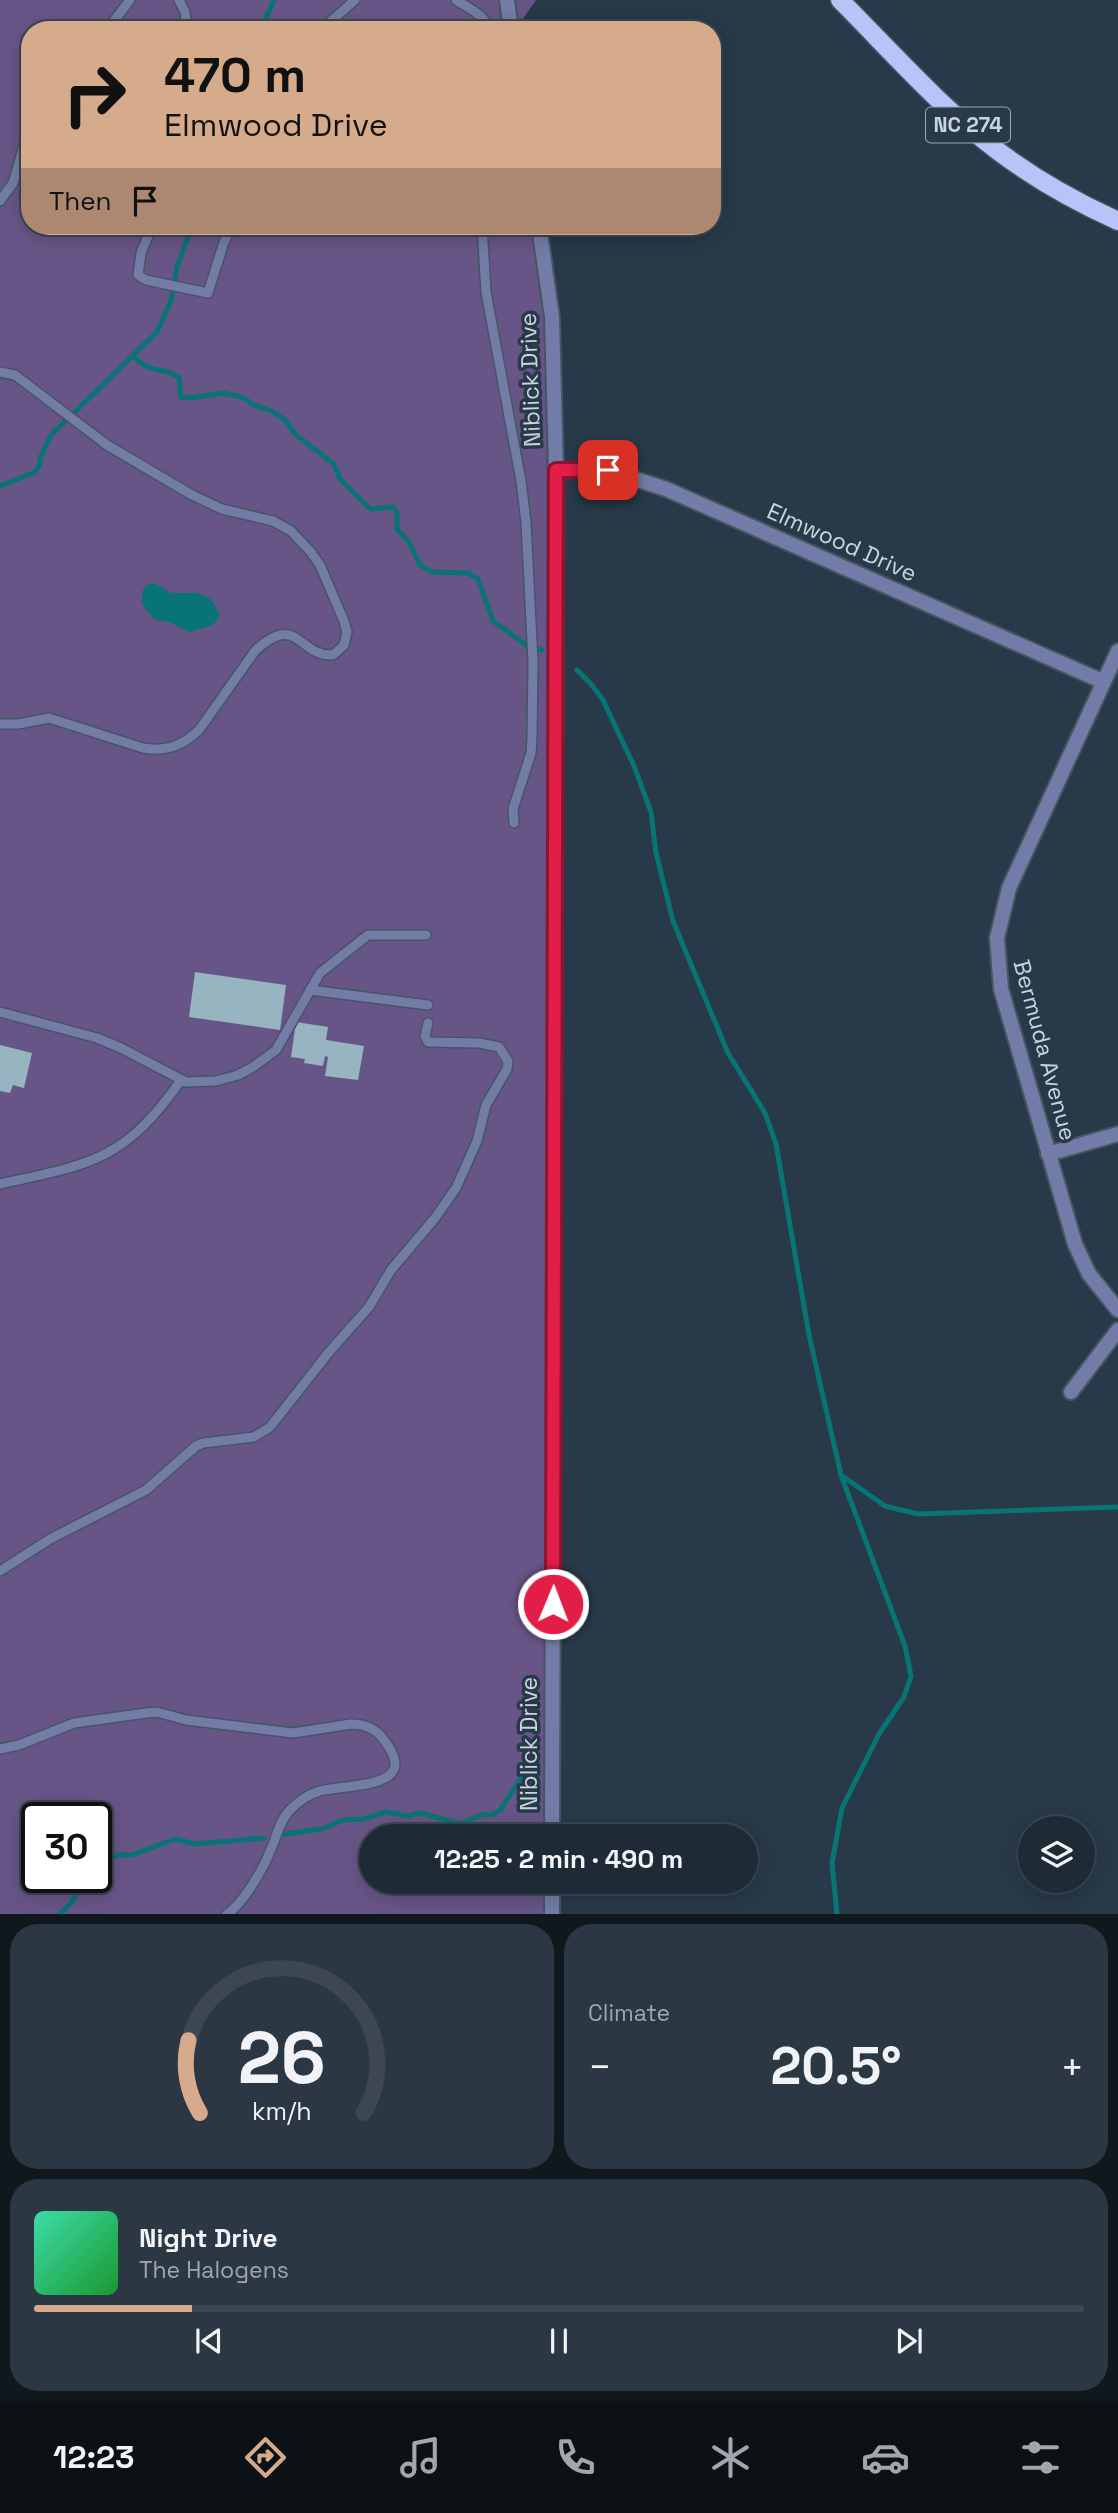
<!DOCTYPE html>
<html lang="en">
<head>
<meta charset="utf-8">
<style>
	body { margin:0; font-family:"Space Grotesk",sans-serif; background:#2b3742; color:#f1f3f6; height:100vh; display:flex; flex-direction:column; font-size:26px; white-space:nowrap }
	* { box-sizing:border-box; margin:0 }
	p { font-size:23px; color:#a1a7ad }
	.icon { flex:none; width:38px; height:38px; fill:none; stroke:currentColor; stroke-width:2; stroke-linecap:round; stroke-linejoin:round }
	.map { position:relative; height:1914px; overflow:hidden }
	.details { display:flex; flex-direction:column; gap:10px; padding:10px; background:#10181e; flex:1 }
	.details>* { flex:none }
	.hud { position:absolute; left:21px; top:21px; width:700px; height:214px; border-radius:28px; box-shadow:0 4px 18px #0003,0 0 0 2px #3c4752; background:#d6ab8b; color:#111; overflow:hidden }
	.buttons { position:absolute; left:1018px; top:1816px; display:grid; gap:14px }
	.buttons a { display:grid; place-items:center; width:77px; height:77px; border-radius:50%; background:#1e2b37; box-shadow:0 4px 18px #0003,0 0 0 2px #3c4752; font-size:35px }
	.speed { position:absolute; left:21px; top:1802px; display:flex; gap:14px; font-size:35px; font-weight:700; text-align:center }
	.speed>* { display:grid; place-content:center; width:91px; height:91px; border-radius:50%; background:#1e2b37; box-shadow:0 4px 18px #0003,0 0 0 2px #3c4752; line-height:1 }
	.speed .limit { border:4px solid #111; border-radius:10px; background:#fff; color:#111 }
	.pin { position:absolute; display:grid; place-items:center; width:60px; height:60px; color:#fff; margin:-30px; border-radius:14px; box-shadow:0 4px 10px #0006 }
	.me { position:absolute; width:77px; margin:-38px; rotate:1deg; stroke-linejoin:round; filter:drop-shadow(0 0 5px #0008) }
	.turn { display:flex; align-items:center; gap:24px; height:147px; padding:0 28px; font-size:32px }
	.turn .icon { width:91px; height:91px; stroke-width:2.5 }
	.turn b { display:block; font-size:49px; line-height:60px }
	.then { display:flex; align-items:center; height:66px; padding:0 28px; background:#0003; gap:14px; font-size:26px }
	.big { font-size:52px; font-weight:800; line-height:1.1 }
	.details .tile { flex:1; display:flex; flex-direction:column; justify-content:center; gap:10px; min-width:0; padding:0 24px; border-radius:28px; background:#2b3742 }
	.details .dial { align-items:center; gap:0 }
	.dial svg { height:182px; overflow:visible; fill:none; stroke:#3c4752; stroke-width:7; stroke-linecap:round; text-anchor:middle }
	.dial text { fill:#f1f3f6; stroke:none }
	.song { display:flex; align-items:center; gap:21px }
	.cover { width:84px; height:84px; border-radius:10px; background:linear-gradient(135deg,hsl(160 70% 55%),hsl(130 70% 35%)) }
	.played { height:7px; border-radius:4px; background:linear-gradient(90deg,#d6ab8b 15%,#3c4752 15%) }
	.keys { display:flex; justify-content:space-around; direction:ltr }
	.heat { display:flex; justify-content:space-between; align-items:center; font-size:38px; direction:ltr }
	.details .tiles { flex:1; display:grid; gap:10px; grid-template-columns:1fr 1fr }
	.tile:last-child { grid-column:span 2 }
	.trip { position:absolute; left:359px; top:1824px; width:399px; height:70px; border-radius:35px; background:#1e2b37; box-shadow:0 4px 18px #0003,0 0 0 2px #3c4752; font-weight:800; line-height:70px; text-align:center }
	.dock { display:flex; height:112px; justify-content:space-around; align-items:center; background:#0c1116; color:#a1a7ad }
	.dock .icon { width:49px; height:49px }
	.dock .selected { color:#d6ab8b }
	.dock b { font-size:32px; color:#f1f3f6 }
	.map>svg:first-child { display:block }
	.green { fill:#685587; fill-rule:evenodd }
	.water { fill:#097475 }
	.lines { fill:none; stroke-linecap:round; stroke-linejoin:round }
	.stream { stroke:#097475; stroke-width:5 }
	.building { fill:#97b5c0 }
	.service-casing { stroke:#455564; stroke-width:12 }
	.minor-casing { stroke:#455564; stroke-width:18 }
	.primary-casing { stroke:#455564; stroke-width:21 }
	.service { stroke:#737ca6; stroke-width:9 }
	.minor { stroke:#737ca6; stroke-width:14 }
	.primary { stroke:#b8c4f7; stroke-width:18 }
	.route-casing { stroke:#92132f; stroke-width:18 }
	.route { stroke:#e11d48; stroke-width:12 }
	.labels { text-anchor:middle; stroke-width:7; stroke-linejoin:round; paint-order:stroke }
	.shield { fill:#283949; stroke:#99a6b2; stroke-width:2 }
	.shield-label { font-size:21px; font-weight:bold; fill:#cad4df }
	.street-label { font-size:23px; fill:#cad4df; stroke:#283949 }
</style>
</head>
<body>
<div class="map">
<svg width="1118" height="1915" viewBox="0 0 1118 1915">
	<rect width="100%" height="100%" fill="#283949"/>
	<path class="green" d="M0,0H536L515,30H30V226H534L547,318L545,1836H371V1881H545L544,1914L0,1915ZM37,1818H96V1878H37Z"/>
	<path class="water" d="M153,583C161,585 166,592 173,593C197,594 209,588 220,616L213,625L189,632L171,623L154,619L142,604C142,593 141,586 153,583Z"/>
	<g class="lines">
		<path class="stream" d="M261,30L274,0
			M133,356C152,375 161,366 179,377L181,397L190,398L223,393L242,397L254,405L272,411L285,420L296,435L334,464L340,479L370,509L393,507L397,512V529L409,542L420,565L432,572L468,573L478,579L493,621L526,645L542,650
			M0,486L33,473L39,467L41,456L51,435L157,332L171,301L177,267L192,226
			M577,670L591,684L603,700L634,766L651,812L656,853L673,921L728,1053L765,1113L776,1144L809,1335L841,1475L905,1646L911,1676L904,1697L879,1734L842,1808L832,1863L837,1915
			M841,1475L885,1506L918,1514L1118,1507
			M284,1834L322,1829L343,1820L363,1819L386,1812L408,1816L420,1813L461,1824L484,1814L492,1815L500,1810L514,1789L523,1774L528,1755
			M96,1866L117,1855H132L175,1839L195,1844L264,1838
			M59,1915L71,1903L86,1878"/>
	</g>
	<path class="building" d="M195,972L286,985L280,1030L189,1017Z
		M296,1022L328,1027L326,1040L364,1046L358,1080L325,1076L328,1057L325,1056L323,1066L304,1063L305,1059L291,1057Z
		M0,1045L32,1053L24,1088L13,1085L10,1093L0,1091Z"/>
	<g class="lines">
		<g class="service-casing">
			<path id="service" d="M179,0L185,12L187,30
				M456,0C469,9 485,14 489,30
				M107,30L130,0
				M321,30L355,0
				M0,201L13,183L30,125
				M152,226L141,253L138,275L146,280L208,293L224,242L232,226
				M482,226L486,292L521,481L526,522L533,662L532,738L531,753L513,809L514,823
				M0,372L15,375L107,445L192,495L222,509L273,521L291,531L310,551L320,565L344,621L347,632L344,645L333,655C298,657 298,611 255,651L199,730C182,746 166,752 143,748L49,718L18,724H0
				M310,990L428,1005
				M0,1012L97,1038L121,1048L186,1082L216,1081L238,1075L253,1067L276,1050L320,973L368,935H426
				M0,1184C92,1164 125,1160 181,1080
				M0,1571L50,1539L146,1490L196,1446L203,1443L254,1437L270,1427L329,1352L369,1307L391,1270L435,1218L456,1188L477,1141L486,1105L507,1069L508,1061L499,1047L479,1043L428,1042L425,1036L428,1023
				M0,1749L19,1745L74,1723L146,1713L157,1712L186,1720L293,1733L351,1724C362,1724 372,1727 380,1735C427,1790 351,1783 320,1791C310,1793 296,1803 289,1811C279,1822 277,1836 271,1849C264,1868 243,1904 226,1915"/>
		</g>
		<g class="minor-casing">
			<path id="minor" d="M507,0L511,30
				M539,226L552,317L556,470L552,1836
				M556,470H608L666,489L1104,682
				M1118,651L1009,888L997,938L1001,989L1075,1244L1089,1274L1118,1310
				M1048,1154L1118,1134
				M1071,1392L1118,1330
				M552,1881V1915"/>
		</g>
		<g class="primary-casing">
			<path id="primary" d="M840,0C891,51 941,108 998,151C1035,179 1076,202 1118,221"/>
		</g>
		<use href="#service" class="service"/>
		<use href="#minor" class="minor"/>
		<use href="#primary" class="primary"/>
	</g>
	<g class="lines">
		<g class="route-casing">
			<path id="route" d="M553,1604L556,470H608"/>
		</g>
		<use href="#route" class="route"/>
	</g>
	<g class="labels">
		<rect class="shield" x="926" y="107.5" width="84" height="35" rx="5"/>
		<g class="shield-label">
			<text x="968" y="132">NC 274</text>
		</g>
		<g class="street-label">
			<text transform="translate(530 380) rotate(-92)" y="8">Niblick Drive</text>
			<text transform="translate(842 542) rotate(24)" y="8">Elmwood Drive</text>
			<text transform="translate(1045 1050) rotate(75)" y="8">Bermuda Avenue</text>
			<text transform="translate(529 1744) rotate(-90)" y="8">Niblick Drive</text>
		</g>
	</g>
</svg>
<div class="buttons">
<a><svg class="icon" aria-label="layers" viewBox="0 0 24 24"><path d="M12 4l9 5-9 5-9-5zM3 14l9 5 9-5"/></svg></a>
</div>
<div class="speed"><div class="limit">30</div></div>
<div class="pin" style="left:608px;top:470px;background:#d93025"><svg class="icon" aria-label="arrive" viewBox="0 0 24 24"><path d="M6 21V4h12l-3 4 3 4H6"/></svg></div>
<svg class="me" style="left:553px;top:1604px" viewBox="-20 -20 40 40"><circle r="17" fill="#e11d48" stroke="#fff" stroke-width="3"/><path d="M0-11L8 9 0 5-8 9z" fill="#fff"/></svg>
<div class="trip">12:25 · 2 min · 490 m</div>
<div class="hud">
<div class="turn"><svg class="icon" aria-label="right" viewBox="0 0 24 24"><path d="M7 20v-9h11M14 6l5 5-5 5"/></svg><div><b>470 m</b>Elmwood Drive</div></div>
<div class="then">Then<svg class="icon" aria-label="arrive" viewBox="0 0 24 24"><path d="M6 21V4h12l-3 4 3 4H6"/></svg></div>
</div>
</div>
<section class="details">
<div class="tiles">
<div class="tile dial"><svg viewBox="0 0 100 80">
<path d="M14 69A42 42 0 1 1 86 69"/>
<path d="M14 69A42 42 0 0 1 9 37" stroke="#d6ab8b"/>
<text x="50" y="56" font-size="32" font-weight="700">26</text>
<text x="50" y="72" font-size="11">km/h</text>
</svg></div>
<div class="tile"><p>Climate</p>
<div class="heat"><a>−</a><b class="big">20.5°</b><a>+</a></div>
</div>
<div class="tile">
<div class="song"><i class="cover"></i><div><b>Night Drive</b><p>The Halogens</p></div></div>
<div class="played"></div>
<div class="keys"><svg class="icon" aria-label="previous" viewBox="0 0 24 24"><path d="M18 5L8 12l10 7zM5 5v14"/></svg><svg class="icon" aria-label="pause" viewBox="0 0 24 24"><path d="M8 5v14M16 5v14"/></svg><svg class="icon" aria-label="next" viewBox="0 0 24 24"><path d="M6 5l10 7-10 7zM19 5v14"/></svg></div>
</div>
</div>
</section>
<nav class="dock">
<b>12:23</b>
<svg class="icon selected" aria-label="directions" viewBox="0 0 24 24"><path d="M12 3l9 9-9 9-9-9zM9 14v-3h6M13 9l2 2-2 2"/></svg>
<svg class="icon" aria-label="music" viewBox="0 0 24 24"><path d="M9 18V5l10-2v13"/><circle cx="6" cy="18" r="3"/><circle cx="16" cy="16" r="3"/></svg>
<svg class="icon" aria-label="phone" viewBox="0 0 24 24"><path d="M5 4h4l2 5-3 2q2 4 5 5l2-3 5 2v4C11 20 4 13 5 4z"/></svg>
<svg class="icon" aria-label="climate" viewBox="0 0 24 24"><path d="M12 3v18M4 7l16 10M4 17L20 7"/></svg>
<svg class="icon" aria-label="car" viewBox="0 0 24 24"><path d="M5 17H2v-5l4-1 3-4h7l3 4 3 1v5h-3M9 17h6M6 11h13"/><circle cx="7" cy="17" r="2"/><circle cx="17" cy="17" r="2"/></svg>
<svg class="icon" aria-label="filters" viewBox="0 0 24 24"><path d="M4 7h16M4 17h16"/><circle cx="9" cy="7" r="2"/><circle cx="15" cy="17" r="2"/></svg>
</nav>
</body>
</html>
